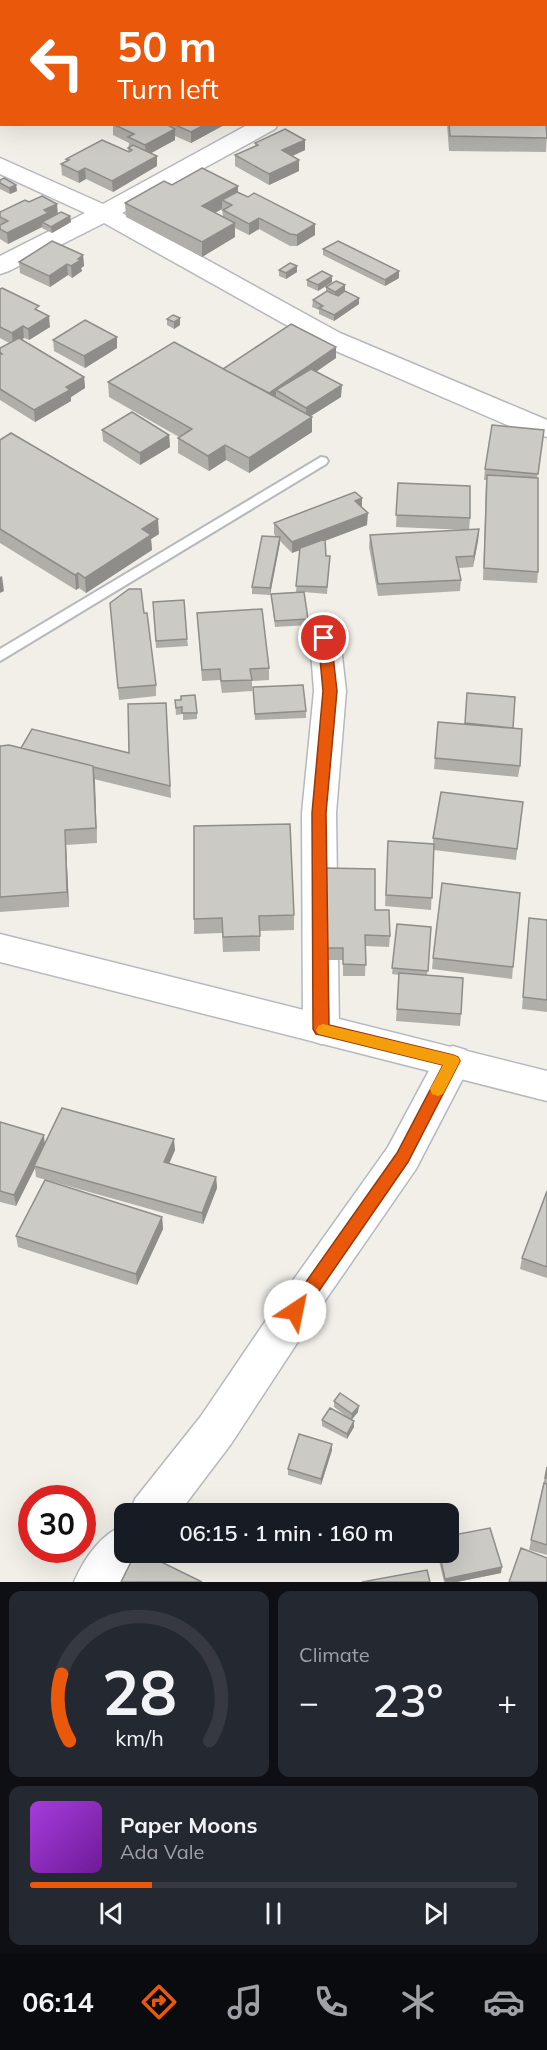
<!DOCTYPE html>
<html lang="en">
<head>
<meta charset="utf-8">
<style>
	body { margin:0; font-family:Mulish,sans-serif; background:#242831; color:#f1f3f6; height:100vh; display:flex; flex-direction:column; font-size:22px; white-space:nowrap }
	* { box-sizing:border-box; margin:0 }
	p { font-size:20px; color:#9ea1a6 }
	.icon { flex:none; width:33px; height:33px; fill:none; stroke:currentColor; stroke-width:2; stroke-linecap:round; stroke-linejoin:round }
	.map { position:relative; height:1582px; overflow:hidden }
	.panel { display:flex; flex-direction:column; gap:9px; padding:9px; background:#0d0f14; flex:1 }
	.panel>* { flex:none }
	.hud { position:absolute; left:0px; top:0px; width:548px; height:126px; box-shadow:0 6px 24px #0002; background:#ea580c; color:#fff; overflow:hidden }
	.speed { position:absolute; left:18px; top:1485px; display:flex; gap:12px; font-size:30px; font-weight:700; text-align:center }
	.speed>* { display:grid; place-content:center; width:78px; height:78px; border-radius:50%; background:#171b24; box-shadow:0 6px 24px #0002; line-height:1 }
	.speed .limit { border:9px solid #d22; background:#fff; color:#111 }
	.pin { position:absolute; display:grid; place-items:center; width:51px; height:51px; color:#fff; margin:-26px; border:3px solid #fff; border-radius:50%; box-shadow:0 2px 6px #0007 }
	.me { position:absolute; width:66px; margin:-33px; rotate:34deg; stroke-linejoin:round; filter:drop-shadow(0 0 4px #0008) }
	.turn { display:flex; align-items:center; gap:21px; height:126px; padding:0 18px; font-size:27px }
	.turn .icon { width:78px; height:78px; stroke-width:2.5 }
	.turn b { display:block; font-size:42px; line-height:51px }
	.big { font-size:45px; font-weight:600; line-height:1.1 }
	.panel .card { flex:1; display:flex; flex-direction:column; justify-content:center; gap:9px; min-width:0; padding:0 21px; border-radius:12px; background:#242831 }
	.panel .dial { align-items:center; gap:0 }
	.dial svg { height:156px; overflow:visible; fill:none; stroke:#363941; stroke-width:7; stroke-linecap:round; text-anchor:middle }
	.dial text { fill:#f1f3f6; stroke:none }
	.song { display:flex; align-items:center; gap:18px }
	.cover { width:72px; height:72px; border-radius:9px; background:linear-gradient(135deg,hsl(280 70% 55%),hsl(280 70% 35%)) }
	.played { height:6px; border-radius:3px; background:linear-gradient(90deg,#ea580c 25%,#363941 25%) }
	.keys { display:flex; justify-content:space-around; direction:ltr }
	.heat { display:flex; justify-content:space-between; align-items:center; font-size:33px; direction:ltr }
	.panel .tiles { flex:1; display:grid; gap:9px; grid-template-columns:1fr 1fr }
	.card:last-child { grid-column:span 2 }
	.trip { position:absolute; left:114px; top:1503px; width:345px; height:60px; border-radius:12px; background:#171b24; box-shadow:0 6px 24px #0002; font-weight:600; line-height:60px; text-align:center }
	.tabs { display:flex; height:96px; justify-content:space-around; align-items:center; background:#090b0e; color:#9ea1a6 }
	.tabs .icon { width:42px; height:42px }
	.tabs .active { color:#ea580c }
	.tabs b { font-size:27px; color:#f1f3f6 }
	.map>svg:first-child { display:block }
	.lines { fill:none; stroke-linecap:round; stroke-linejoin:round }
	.lane-casing { stroke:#b5b8bc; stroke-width:4 }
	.street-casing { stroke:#b5b8bc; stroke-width:3 }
	.secondary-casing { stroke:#b6babf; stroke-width:3 }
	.lane { fill:#fff; fill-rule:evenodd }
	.street { fill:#fff; fill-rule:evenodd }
	.secondary { fill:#fff; fill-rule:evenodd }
	.wall { fill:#afaea9; fill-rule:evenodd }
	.shaded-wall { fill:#8f8d8a }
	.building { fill:#cccac5; stroke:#8f8d8a; stroke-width:1.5 }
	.route { fill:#ea580c; stroke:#983908; stroke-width:1.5 }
	.slow { fill:#f59e0b }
</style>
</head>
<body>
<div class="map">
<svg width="547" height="1582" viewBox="0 0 547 1582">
	<rect width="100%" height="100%" fill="#f1efe8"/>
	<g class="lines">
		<g class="lane-casing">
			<path id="lane" d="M321,457L326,458L328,461L326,464L0,661V649Z"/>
		</g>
		<g class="street-casing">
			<path id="street" d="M144,0H164L165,2H144Z
				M546,93H547V107H546Z
				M249,124H278L275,129L122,213L340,333L547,420V437L512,427L322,345L104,223L9,271L0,274V256L85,213L0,174V158L103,204Z
				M325,628L336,631L340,638L346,691L336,813L339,1029L334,1039L321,1044L308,1039L303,1029L302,813L314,691L310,638L314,631Z
				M453,1046L466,1050L472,1061L416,1169L322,1305L231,1444L178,1514H129L135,1499L201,1416L294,1279L388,1147L440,1050Z
				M124,1525V1552H144L140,1562L125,1582H74C84,1559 100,1535 124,1525Z"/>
		</g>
		<g class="secondary-casing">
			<path id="secondary" d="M0,934L547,1071V1101L0,962Z"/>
		</g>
		<use href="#lane" class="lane"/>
		<use href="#street" class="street"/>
		<use href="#secondary" class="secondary"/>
	</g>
	<path class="wall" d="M518,0H547V28H546V2Z
		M113,124H226L191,143L175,136V140L151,153L157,156V166L113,192L86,179L79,183L62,175L61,164L66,162V159L128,152L129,143L113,135Z
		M447,124H546L547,133L546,152L449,151Z
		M255,143L305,150L292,156L299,160V171L269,185L235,166V155L255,146Z
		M0,180L16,185L17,191L10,194L0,189Z
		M172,185L238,186V192L248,197L315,224V235L297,246H290L259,229L249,235L235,228V237L202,257L126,217L125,203ZM222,209L223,217L215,213Z
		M0,212L58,213L70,216L71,222L52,233L42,228V227L8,244L0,239Z
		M323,249L399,278L385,286L323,255Z
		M83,255L84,266L81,268L82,271L72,278L68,275L50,287L20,273L19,262Z
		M297,266V272L286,279L279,276V270Z
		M332,276V282L318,291L307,286V280Z
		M345,285V291L359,298V304L334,321L319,314V310L312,307L313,300L326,292V287Z
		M0,289L39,311L50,327L29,340L24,338L21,339L84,377L85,388L71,397V401L35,422L0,400V348L9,343L0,338Z
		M167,319L180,325L174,329L167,325Z
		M117,337V348L85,368L54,351L53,340Z
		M336,358L316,372L341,397L311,416L312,432L249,473L226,460L209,471L178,453V438L179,437L109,397L108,382L223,369Z
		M102,430L169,435L170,447L140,465L103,441Z
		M544,430L537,478L538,572L537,583L483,580L486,480H484L485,469Z
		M0,440L159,534L151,539L152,550L86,593L79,588L76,590L0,543Z
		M398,483L470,518L469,530L479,529L478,541L473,567L459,568L461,580L460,591L378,596L369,547L370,535L466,530L396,527Z
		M362,507L367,525L325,541L326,556H330L327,594L304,592L308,619V625L275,627L271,594L296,592L300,550L292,553L280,541L270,595L252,594V587L276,537L274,534V523Z
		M153,602L187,639L188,646L156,648Z
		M110,603L144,613L156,685V696L119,700Z
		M197,613L269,668V680L252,681V691L222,693L220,680L202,681Z
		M253,687L306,711V718L255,720Z
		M467,693L515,697L513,729L520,766L518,777L434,769L438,722L465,724Z
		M175,700L197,713V719L183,720V714L176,715Z
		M166,703L171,798L94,779L97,843L66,845L69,907L0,912V746L21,748L129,753Z
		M523,802L516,860L434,850L431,910L385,906L388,841L433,844V838Z
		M325,868L375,910L390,936L389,947L366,946L365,976H343V960H324Z
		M294,915V930L260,931V951L223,952L222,933L194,934V919Z
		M529,918L547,920V1012L522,1009Z
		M397,924L431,927L427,975L461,1014L460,1026L396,1021L399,975L392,974Z
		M433,958L513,967L512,979L432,969Z
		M0,1122L45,1144L175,1150L169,1164L216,1177L217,1188L203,1224L36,1177L35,1168L16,1206L0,1202Z
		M547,1191V1278L520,1269L522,1258Z
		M162,1217L163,1229L137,1285L18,1247L16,1236Z
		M334,1401L358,1412L352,1420L354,1427L347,1439L322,1426V1420L347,1417L334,1407Z
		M332,1450L321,1485L288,1475V1469Z
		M547,1467V1555L529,1550Z
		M437,1552H448L501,1573L457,1582H444Z"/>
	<path class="shaded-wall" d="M206,124H226L191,143V132Z
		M175,129V140L146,156L145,145Z
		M305,140V150L282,161V150Z
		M157,156V166L113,192L112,181Z
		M299,160V171L269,185V174Z
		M85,168L86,179L79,183L78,172Z
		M16,185L17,191L10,194L9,188Z
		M238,186V200H222V209L202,220V206Z
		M57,204L58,215L42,222V227L8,244L7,233L44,210Z
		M70,216L71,222L52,233L51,227Z
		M259,218V229L249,235V224Z
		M235,223V237L202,257V242Z
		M315,224V235L297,246V235Z
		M83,255L84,266L81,268L82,271L72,278L71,266L78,259Z
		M67,264L68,275L50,287L49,276Z
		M297,266V272L286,279V273Z
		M399,271V278L385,286V280Z
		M332,276V282L318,291V285Z
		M345,285V291L335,298V292Z
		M359,298V304L334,321V315Z
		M49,316L50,327L29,340L28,329Z
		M180,318V325L174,329V322Z
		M23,326L24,338L13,345L12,333Z
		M117,337V348L85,368L84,356Z
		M336,347V358L283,394L276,390V399L269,404V393Z
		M84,377L85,388L71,397V401L35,422L34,410L66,387Z
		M342,385L341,397L306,419V408Z
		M312,417V432L249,473V458Z
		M169,435L170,447L140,465V453Z
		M225,445L226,460L209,471L208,456Z
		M362,498V510L355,501Z
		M368,513L367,525L292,553V542Z
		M158,519L159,534L151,539L152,550L86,593L85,578L142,529Z
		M479,529L478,541L473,567L474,556Z
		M280,537V543L270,595V588Z
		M78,573L79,588L76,590L75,575Z
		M2,576L4,591L0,593V577Z
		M93,766L95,781L97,843L96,828Z
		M65,830L66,845L69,907L67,892Z
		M44,1135L45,1146L34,1166L35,1168L16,1206L14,1195Z
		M174,1139L175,1150L165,1173L164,1162Z
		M216,1177L217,1188L203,1224L202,1213Z
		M162,1217L163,1229L137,1285L136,1274Z
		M359,1406L358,1412L351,1420L352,1414Z
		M354,1421V1427L347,1439V1434Z
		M332,1444V1450L321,1485V1479Z
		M502,1567L501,1573L457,1582H445V1579Z"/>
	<path class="building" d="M334,0H352L361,2H333Z
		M518,0H537L545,2H517Z
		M547,6V22H546V7Z
		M2,24V40L0,41V25Z
		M2,44V61L0,62V45Z
		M113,124H166L175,129L145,145L128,137L134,134Z
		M173,124H206L191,132Z
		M449,124H546L547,138L450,136Z
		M285,129L305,140L282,150L299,160L269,174L235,155L258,145L255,143Z
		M102,140L129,152L132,150L128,148L133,145L157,156L112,181L85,168L78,172L61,164L69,160L66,159Z
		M202,168L238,186L202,206L235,223L202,242L125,203L164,181L172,185Z
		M4,178L16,185L9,188L0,183V180Z
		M237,192L248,197L254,193L315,224L297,235L290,234L259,218L249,224L223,210L232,205L222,200Z
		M42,196L57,204L44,210L48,213L7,233L0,229V225L8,221L0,217V212L25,200L29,202Z
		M61,212L70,216L51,227L42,222Z
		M52,241L83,255L78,259L81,260L71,266L67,264L49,276L19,262Z
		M338,241L399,271L385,280L323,249Z
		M290,263L297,266L286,273L279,270Z
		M322,271L332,276L318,285L307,280Z
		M336,281L345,285L335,292L326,287Z
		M2,288L39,306L35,309L49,316L28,329L23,326L12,333L0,327V289Z
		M327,291L338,296L345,291L359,298L334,315L319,308L323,306L313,300Z
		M173,315L180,318L174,322L167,319Z
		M85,320L117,337L84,356L53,340Z
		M291,324L336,347L269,393L223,369Z
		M19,338L84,377L66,387L70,390L34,410L0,389V354H2L0,352V348Z
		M174,342L312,417L249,458L225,445L208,456L178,438L192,429L108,382Z
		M311,369L342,385L306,408L276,390Z
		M132,412L169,435L140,453L102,430Z
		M492,425L544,430L538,474L485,469Z
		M11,433L158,519L142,529L151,535L85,578L78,573L75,575L0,529V440Z
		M487,475L538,478V572L484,568Z
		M398,483L470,486V518L396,515Z
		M355,492L362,498L355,501L368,513L292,542L274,523Z
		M479,529L474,556L456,557L461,580L378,584L370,535Z
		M262,536L280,537L270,588L252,587Z
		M325,539L326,556H330L327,587L296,586L300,548Z
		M129,589H141L144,613H147L156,685L118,688L110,603Z
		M304,592L308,619L275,621L271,594Z
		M184,600L187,639L156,641L153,602Z
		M262,609L269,668L250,669L252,680L221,681L220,669L202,670L197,613Z
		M303,685L306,711L255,714L253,687Z
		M467,693L515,697L513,728L465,723Z
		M195,695L197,713H182V707L176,708L175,700H181V696Z
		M166,703L170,786L93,767V766L21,748L32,729L129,753L128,704Z
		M438,722L522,729L520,766L435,758Z
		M9,745L93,766L96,828L65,830L67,892L0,897V746Z
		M441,792L523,802L517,849L433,838Z
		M290,824L294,915L259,916L260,936L223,937L222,918L194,919V826Z
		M388,841L434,844L432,898L386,895Z
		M325,868L375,869V910H389L390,936L365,935L366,965L343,964V948H324Z
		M442,883L520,893L513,967L433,958Z
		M529,918L547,920V1000L523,997Z
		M397,924L431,927L428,971L392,968Z
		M399,973L463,978L461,1014L397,1009Z
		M62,1108L174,1139L164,1162L216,1177L202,1213L34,1166Z
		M0,1122L44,1135L14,1195L0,1191Z
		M45,1180L162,1217L136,1274L16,1236Z
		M547,1191V1267L522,1258Z
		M340,1393L359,1406L352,1414L334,1401Z
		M330,1408L354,1421L347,1434L322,1420Z
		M299,1434L332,1444L321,1479L288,1469Z
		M547,1467V1478H545Z
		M544,1483L547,1484V1545L531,1540Z
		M490,1528L502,1567L445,1579L439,1552H448V1536Z
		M521,1548L547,1558V1582H509Z
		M136,1552H141L202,1582H121Z
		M427,1570L430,1582H362Z"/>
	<path class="route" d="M324,633L331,638L337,691L326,813L329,1025L453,1055L458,1057L460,1061L408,1162L301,1317L295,1319L289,1317L286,1311L289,1306L397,1153L443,1065L321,1035L316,1034L313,1029L312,813L323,691L318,638Z"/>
	<path class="slow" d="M323,1024L453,1055L458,1057L460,1061L443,1094L438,1096L432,1094L430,1089L443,1065L318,1034L316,1030L318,1026Z"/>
</svg>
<div class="speed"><div class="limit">30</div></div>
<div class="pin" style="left:324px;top:638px;background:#d93025"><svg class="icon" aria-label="arrive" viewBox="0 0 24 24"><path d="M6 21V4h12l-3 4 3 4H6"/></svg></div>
<svg class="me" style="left:295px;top:1311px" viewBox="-20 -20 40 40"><circle r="19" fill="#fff"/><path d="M0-13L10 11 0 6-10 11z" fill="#ea580c"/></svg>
<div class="trip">06:15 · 1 min · 160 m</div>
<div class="hud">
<div class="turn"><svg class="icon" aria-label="left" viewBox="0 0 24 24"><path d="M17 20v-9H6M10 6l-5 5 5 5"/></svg><div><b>50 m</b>Turn left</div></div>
</div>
</div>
<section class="panel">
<div class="tiles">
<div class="card dial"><svg viewBox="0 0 100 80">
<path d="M14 69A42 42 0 1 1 86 69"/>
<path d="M14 69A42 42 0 0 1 10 35" stroke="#ea580c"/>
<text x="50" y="56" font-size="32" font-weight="700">28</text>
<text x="50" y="72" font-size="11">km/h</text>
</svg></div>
<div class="card"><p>Climate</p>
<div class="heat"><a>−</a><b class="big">23°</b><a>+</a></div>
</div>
<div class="card">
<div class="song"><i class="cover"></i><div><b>Paper Moons</b><p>Ada Vale</p></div></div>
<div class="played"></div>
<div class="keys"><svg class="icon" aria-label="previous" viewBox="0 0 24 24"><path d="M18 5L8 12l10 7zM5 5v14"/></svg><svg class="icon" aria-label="pause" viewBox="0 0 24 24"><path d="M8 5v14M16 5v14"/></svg><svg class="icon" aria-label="next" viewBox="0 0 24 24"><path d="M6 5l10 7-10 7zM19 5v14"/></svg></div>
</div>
</div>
</section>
<nav class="tabs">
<b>06:14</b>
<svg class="icon active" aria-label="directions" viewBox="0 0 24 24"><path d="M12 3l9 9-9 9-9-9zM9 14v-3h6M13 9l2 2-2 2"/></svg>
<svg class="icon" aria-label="music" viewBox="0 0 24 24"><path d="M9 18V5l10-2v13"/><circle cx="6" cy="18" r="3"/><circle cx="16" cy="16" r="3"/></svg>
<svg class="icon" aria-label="phone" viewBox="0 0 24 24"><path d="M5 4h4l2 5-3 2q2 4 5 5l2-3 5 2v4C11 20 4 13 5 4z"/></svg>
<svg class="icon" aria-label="climate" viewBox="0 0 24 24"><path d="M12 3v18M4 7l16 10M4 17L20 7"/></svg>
<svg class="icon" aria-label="car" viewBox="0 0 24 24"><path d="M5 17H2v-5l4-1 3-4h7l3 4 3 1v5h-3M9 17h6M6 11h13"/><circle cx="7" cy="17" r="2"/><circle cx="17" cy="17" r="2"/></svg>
</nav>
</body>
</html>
